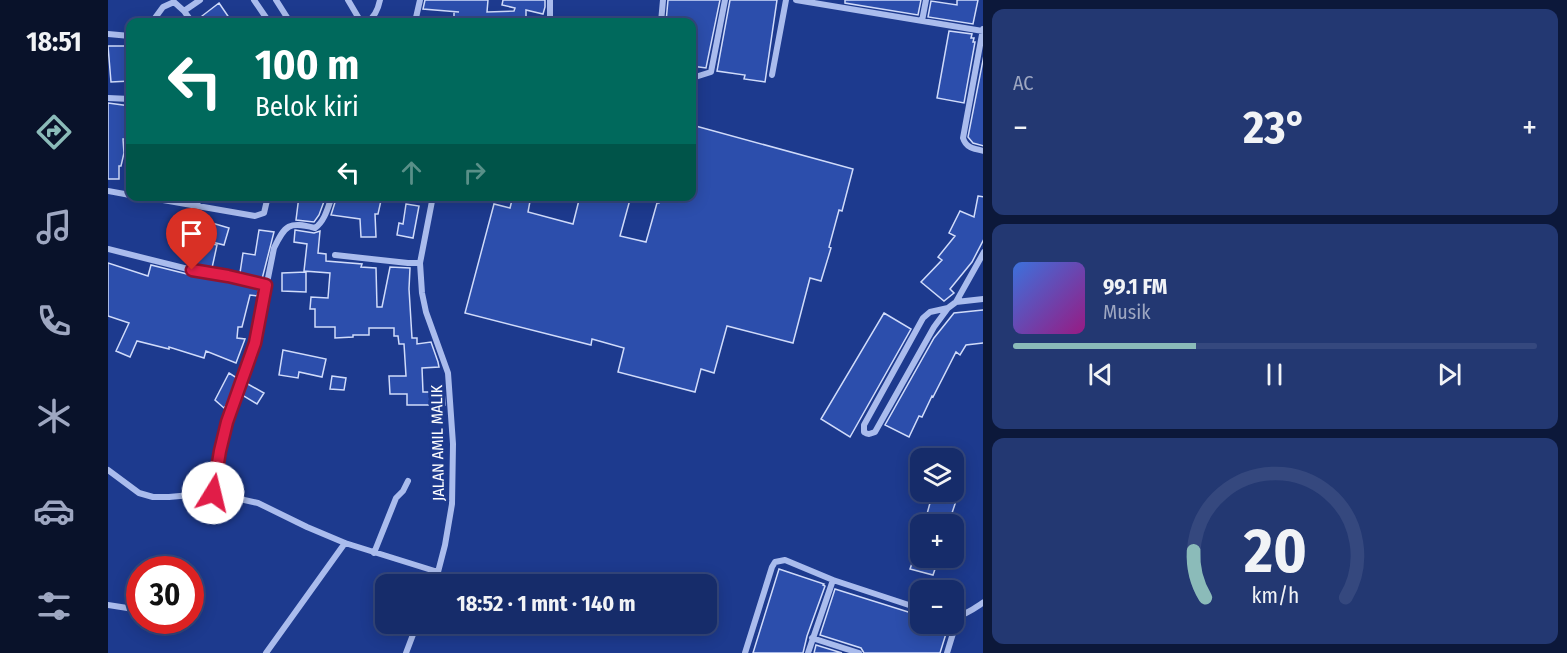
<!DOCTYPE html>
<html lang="id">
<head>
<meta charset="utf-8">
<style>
	body { margin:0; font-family:"Fira Sans Condensed",sans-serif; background:#233872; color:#f1f3f6; height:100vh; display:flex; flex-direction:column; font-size:22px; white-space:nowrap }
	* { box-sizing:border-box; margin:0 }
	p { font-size:20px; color:#9ea7c1 }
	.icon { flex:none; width:33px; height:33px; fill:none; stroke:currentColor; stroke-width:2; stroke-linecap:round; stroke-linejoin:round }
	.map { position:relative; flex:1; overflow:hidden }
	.details { display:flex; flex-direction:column; gap:9px; padding:9px; background:#0c183a; width:584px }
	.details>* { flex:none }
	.guide { position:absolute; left:18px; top:18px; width:570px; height:183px; border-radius:12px; box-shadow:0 3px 15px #0003,0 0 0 2px #35487e; background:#00695c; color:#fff; overflow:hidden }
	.controls { position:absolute; left:802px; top:448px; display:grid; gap:12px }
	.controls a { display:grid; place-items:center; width:54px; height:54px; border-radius:12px; background:#162c6a; box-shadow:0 3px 15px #0003,0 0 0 2px #35487e; font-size:30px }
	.speed { position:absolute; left:18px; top:556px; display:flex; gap:12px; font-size:30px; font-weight:700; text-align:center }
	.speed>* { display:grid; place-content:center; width:78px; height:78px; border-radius:50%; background:#162c6a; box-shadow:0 3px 15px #0003,0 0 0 2px #35487e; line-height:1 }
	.speed .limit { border:9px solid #d22; background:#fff; color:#111 }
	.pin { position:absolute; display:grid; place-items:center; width:51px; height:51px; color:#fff; margin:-62px -26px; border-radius:50% 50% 50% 0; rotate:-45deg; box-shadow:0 0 6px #0007 }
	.pin .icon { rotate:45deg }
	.me { position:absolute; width:66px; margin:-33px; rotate:9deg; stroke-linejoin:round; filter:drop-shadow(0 0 4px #0008) }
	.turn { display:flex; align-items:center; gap:21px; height:126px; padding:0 30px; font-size:27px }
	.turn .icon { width:78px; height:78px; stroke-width:2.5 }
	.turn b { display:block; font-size:42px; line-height:51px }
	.lanes { display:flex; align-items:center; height:57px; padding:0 30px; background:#0003; justify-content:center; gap:30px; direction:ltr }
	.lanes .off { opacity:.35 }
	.big { font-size:45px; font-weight:700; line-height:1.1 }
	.details .widget { flex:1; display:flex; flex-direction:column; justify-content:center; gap:9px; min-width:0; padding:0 21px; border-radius:12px; background:#233872 }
	.details .dial { align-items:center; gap:0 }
	.dial svg { height:156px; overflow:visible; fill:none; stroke:#35487e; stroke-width:7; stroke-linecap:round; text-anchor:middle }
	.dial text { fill:#f1f3f6; stroke:none }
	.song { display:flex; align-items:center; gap:18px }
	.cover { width:72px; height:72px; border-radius:9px; background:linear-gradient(135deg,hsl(220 70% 55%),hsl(310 70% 35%)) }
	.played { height:6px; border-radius:3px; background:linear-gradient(90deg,#8bbbb9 35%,#35487e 35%) }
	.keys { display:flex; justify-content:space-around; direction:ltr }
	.heat { display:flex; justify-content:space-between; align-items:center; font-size:33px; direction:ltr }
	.trip { position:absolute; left:267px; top:574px; width:342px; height:60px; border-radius:12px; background:#162c6a; box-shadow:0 3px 15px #0003,0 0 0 2px #35487e; font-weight:700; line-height:60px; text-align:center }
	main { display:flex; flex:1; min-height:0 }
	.dock { display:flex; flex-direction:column; width:108px; justify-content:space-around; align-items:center; background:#09122a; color:#9ea7c1 }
	.dock .icon { width:42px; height:42px }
	.dock .active { color:#8bbbb9 }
	.dock b { font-size:27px; color:#f1f3f6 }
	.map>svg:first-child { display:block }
	.building { fill:#2c4eac; stroke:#d0dbfa; stroke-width:1.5 }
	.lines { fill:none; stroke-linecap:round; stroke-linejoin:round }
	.street { stroke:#aabced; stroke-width:6 }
	.route-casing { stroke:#92132f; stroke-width:15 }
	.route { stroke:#e11d48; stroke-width:10 }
	.labels { text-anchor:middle; stroke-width:6; stroke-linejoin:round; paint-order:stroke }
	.street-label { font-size:16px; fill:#fff; stroke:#1d3a8e }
</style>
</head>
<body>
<main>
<nav class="dock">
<b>18:51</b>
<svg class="icon active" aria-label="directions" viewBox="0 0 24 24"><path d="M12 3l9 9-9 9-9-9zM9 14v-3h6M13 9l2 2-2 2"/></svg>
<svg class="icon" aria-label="music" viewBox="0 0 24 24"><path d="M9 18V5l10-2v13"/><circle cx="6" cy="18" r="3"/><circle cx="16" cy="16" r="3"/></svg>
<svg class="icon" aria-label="phone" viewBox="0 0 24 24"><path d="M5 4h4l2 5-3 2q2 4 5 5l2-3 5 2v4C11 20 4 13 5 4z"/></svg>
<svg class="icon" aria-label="climate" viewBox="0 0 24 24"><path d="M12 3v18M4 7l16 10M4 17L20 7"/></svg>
<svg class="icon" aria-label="car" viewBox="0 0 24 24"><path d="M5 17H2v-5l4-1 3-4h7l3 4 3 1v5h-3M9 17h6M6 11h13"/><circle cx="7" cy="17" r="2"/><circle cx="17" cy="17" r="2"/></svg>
<svg class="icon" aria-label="filters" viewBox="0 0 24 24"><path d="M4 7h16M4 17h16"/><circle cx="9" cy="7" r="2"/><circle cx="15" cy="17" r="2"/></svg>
</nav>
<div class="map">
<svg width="876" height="653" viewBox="0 0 876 653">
	<rect width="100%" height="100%" fill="#1d3a8e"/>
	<path class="building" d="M317,0H380L379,12L406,11L407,8L394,5L395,0H437V7L435,14L418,10V22H346V12H351L315,9Z
		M560,0H612L598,68L584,66V22H558Z
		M622,0H669L657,82L636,79L637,75L609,71Z
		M737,0H813L810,15L737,3Z
		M849,0H870L865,24L820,17L823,1L849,5Z
		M111,3L124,22H99L94,16Z
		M841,31L864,34L863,38H866L865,42H867L856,103L829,98Z
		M0,46H22V81L3,82Z
		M876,55V146L865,143L860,137Z
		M0,103L22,106L20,139H15L16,153L13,166H11V179H0Z
		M584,125L745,169L734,211L731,210L721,247L723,248L713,281L702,278L685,343L619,326L606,373L593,369L587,392L510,372L516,348L484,339L483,345L357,313L386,204L402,208L405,196H423L420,212L465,224L472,196H523L512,236L538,242L549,203H551L553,196H584Z
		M191,196H218L211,215L206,222L188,220Z
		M229,196H274L270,214H267L268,237H253L252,219L223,215Z
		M870,196L876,197V239L864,262L842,289L846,293L836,301L813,282L834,260L830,257L847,236L841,233L852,211L866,217Z
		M298,204L311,206L305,238L289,235L291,223L295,224Z
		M104,223L121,228L116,245L100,241Z
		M151,230L166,232L154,279L132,273L135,253L147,255Z
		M187,230L206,233L212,231L210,253L218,254V261L254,264L253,267L268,268L269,307H274L282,267L302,268L301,289L304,338H309V344L323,342L330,362L331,367L314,368L315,392H336L337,405H299V394H282L281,376H298L296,344H291L290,336H286V328H261V335H245V337L227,338V327H207V309H202L203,297L220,298L222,273L196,271L199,244L186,242Z
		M92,241L109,245L104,268L86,265Z
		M0,263L40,276L43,265L83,275L119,281L151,289L149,296L142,295L134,327H130L129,338L137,339L128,363L98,351L96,358L61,347V349L29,341L22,357L8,351L21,323L0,316Z
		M198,272V292L174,291V273Z
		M876,310V343L858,345L852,355L848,352L825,397L824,396L814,417L811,416L801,437L777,425L826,338L846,313Z
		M776,313L803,329L742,437L713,419Z
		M175,350L218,359L214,377L191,372L190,378L171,375Z
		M121,373L129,378L120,403L116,408L107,400Z
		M224,376L238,378L236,390L222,389Z
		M138,383L156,393L149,404L134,395Z
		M825,492L849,498L840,525H816Z
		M806,558H823L830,560L825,575L802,569Z
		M671,569L716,584L715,585L717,586L699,636L695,653H645Z
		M727,589L813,616L810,624H841L832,653H756L753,648L712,635Z
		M708,645L734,653H706Z"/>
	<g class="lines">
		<path class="street" d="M146,0L161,22
			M168,0L182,22
			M240,0L253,22
			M688,0L875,31
			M76,11L92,0
			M814,21L818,0
			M44,22L55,7L66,2L76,11L84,22
			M259,22C267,17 270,10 272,0
			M307,22L312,0
			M442,22V0
			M553,22L555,0
			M875,29L855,138C858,148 866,149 876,151
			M0,34L22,36
			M664,75L678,0
			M584,78L603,72L617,0
			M0,98L22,99
			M0,191L22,195
			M32,196L147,216L156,213L160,196
			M89,206L91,196
			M0,249L84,270L120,276L158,285
			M227,255L300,263H312
			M848,302L876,299
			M840,308L822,312L815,318L756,425V432C760,435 762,434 767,432L826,327L840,308L848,302L876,252
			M0,470L31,493L45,497H61L105,493L150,503L199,527L237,543L330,572
			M105,493L112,451L119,422L147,343L166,248C177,225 181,221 207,228C217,221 220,207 224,196
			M266,553L288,498L295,491L300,481
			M324,585L330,572L337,545L344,504L345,444L340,373L318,312L314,293L312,263L325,196
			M0,605L32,610
			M847,617C858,615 867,608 876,602
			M704,638L751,653
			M158,653L237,543
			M298,653L309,624
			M637,653L664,567L667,562L677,560L725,580
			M700,653L725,580L813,609
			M839,653L850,617"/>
	</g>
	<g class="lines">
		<g class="route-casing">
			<path id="route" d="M84,270L120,276L158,285L147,343L119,422L112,451L105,493"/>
		</g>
		<use href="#route" class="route"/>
	</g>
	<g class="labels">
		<g class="street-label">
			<text transform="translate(329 443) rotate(-91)" y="6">JALAN AMIL MALIK</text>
		</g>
	</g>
</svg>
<div class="controls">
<a><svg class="icon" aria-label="layers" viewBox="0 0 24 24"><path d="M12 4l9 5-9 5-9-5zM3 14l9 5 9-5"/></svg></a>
<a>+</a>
<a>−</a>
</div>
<div class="speed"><div class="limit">30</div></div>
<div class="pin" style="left:84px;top:270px;background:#d93025"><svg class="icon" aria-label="arrive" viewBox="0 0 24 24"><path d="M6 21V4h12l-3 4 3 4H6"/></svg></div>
<svg class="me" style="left:105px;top:493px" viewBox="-20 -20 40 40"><circle r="19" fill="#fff"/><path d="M0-13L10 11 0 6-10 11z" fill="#e11d48"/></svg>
<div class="trip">18:52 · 1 mnt · 140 m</div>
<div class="guide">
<div class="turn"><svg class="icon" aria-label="left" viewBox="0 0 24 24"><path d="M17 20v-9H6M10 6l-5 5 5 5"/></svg><div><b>100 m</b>Belok kiri</div></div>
<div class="lanes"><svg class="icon" aria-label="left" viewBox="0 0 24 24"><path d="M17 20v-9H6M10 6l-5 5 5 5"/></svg><svg class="icon off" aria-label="ahead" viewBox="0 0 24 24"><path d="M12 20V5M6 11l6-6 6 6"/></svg><svg class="icon off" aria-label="right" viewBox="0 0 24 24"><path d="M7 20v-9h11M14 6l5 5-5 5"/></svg></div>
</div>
</div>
<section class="details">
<div class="widget"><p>AC</p>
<div class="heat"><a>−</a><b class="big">23°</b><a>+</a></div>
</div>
<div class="widget">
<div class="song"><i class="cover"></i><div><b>99.1 FM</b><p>Musik</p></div></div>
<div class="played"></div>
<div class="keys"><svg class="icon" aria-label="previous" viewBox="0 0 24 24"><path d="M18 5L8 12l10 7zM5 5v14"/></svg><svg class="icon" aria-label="pause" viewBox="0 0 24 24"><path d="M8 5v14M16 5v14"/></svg><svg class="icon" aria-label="next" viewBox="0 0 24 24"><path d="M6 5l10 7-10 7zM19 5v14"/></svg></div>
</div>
<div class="widget dial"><svg viewBox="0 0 100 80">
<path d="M14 69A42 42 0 1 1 86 69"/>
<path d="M14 69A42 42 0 0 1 8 45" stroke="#8bbbb9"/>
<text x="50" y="56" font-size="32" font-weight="700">20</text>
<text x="50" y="72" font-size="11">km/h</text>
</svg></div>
</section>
</main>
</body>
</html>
